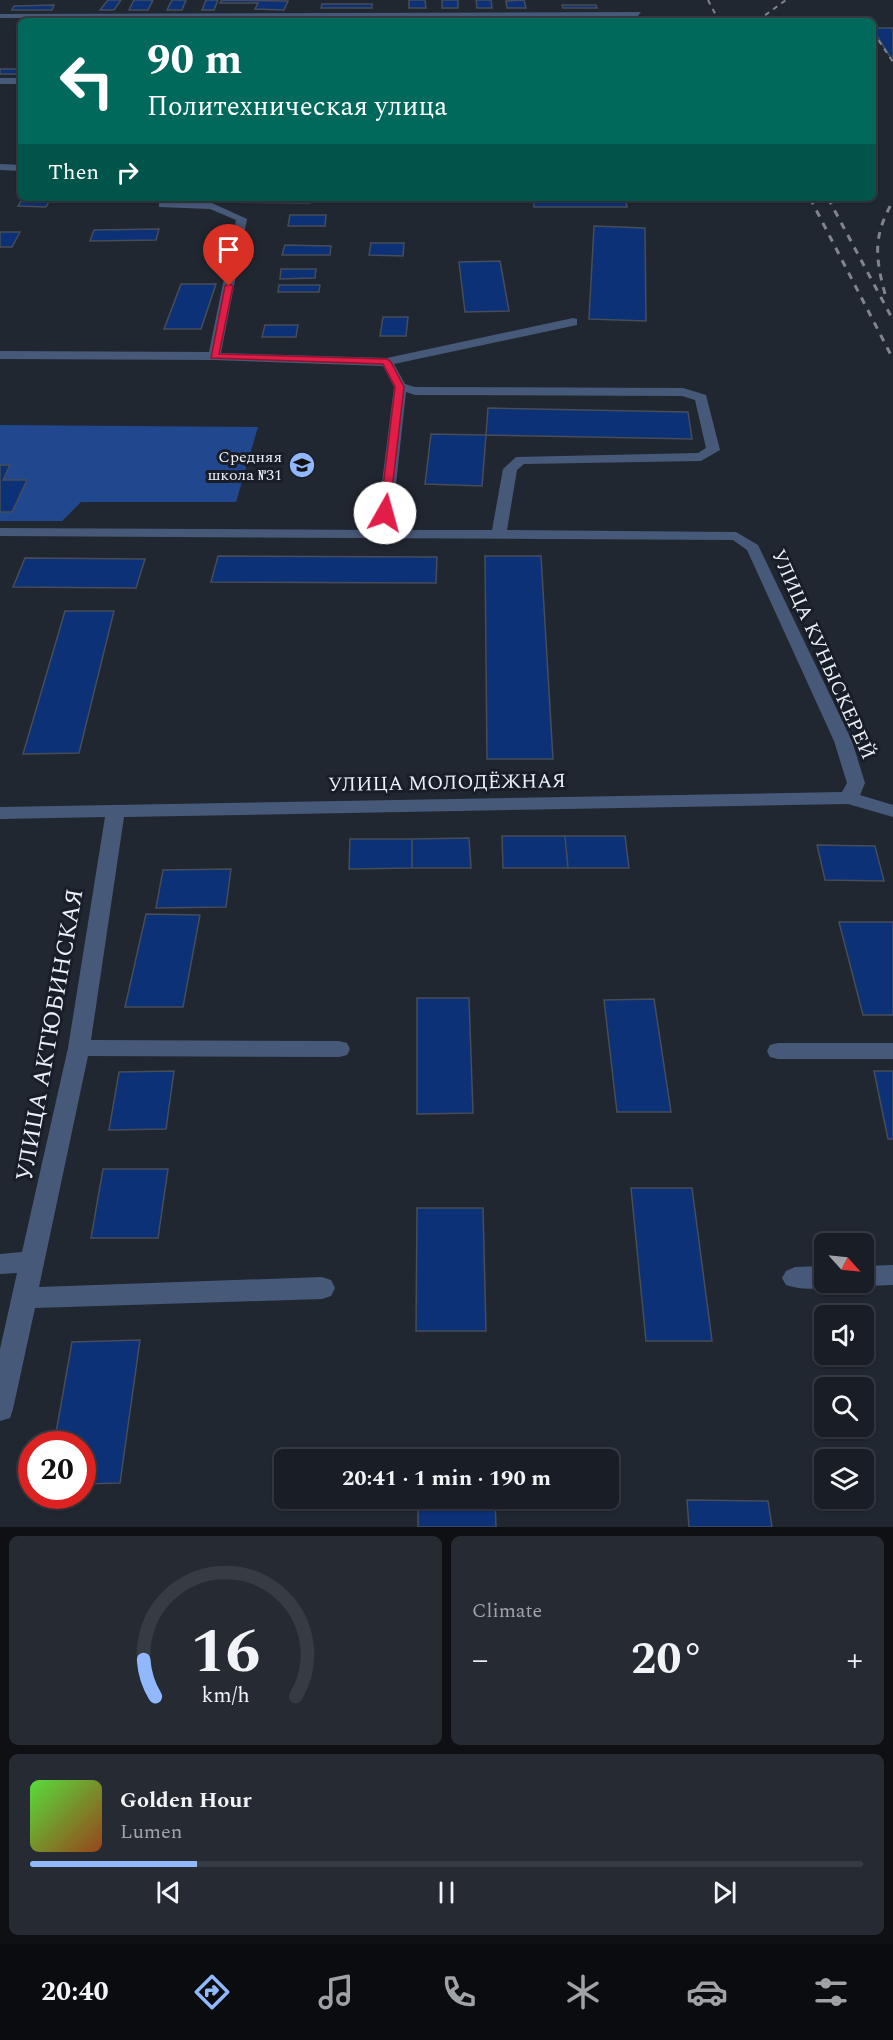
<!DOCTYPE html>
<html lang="en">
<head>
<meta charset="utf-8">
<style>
	body { margin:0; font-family:Spectral,serif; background:#262a32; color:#f1f3f6; height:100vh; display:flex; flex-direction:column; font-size:22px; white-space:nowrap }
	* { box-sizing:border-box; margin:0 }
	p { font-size:20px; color:#9fa2a7 }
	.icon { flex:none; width:33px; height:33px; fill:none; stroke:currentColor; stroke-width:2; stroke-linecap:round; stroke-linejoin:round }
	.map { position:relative; height:1527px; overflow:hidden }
	.details { display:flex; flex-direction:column; gap:9px; padding:9px; background:#0e1014; flex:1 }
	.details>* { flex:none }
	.top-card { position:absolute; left:18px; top:18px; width:858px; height:183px; border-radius:9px; box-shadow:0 2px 4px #0004,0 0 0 2px #373b42; background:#00695c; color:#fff; overflow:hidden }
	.needle { width:39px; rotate:117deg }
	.fabs { position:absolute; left:814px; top:1233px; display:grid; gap:12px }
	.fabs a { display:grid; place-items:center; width:60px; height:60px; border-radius:9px; background:#191d25; box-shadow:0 2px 4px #0004,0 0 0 2px #373b42; font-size:30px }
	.speed { position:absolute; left:18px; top:1431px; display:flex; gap:12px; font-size:30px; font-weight:700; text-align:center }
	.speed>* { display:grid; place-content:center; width:78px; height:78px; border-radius:50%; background:#191d25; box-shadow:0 2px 4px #0004,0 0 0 2px #373b42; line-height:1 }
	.speed .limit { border:9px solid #d22; background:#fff; color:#111 }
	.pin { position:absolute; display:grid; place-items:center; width:51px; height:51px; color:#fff; margin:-62px -26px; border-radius:50% 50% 50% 0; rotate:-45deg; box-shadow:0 0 6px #0007 }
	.pin .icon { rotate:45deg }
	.me { position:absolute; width:66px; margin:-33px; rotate:7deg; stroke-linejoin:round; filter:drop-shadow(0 0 4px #0008) }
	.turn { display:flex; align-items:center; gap:21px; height:126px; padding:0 30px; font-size:27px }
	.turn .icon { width:78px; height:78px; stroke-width:2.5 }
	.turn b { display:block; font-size:42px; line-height:51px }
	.then { display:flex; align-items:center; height:57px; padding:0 30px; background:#0003; gap:12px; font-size:22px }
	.big { font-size:45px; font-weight:700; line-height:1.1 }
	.details .widget { flex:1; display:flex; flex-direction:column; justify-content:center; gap:9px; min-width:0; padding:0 21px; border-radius:9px; background:#262a32 }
	.details .dial { align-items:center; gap:0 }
	.dial svg { height:156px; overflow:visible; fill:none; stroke:#373b42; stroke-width:7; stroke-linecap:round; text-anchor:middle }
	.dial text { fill:#f1f3f6; stroke:none }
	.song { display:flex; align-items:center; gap:18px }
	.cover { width:72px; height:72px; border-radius:9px; background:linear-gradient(135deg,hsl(110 70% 55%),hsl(20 70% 35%)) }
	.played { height:6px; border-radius:3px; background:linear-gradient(90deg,#91b8fd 20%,#373b42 20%) }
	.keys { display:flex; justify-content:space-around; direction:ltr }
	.heat { display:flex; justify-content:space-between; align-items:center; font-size:33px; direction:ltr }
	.details .tiles { flex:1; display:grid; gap:9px; grid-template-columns:1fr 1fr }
	.widget:last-child { grid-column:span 2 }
	.trip { position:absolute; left:274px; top:1449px; width:345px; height:60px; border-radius:9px; background:#191d25; box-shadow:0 2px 4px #0004,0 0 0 2px #373b42; font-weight:700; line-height:60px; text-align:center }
	.dock { display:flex; height:96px; justify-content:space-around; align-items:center; background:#0a0c0f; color:#9fa2a7 }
	.dock .icon { width:42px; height:42px }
	.dock .selected { color:#91b8fd }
	.dock b { font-size:27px; color:#f1f3f6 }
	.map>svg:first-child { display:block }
	.green { fill:#21478f }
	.building { fill:#0c3177; stroke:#464d58; stroke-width:1.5 }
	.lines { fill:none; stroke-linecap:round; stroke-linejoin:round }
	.minor { fill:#475979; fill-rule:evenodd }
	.rail-far1 { stroke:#7f848d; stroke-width:2; stroke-dasharray:5 5; stroke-linecap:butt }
	.rail { stroke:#7f848d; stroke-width:3; stroke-dasharray:7 7; stroke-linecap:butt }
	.route { fill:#e11d48; stroke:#92132f; stroke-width:1.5 }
	.labels { text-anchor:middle; stroke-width:6; stroke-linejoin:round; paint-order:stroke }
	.far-poi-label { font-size:16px; fill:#ebeff6; stroke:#181d27; text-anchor:end }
	.street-label { font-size:20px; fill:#ebeff6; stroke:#181d27 }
	.near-street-label { font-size:24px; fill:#ebeff6; stroke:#181d27 }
</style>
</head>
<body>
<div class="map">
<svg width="893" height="1527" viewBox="0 0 893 1527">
	<rect width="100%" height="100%" fill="#212731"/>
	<path class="green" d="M0,425L258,427L236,502H81L62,521H0Z"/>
	<path class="building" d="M108,0H121L114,10H100Z
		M134,0H153L148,10H129Z
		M172,0H186L182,10H167Z
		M206,0H218L214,10H202Z
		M222,0L288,1L284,10L255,9L258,3H220Z
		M409,0H425L426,8H409Z
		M442,0H458V8H442Z
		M476,0H491L492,8H477Z
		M524,0L526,8H507L506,1Z
		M322,4H372V8H321Z
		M54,5L52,10H12L14,6Z
		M562,5H596L597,8H563Z
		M873,28H893V61L873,30Z
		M0,69H21V74H0Z
		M23,198H51L46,207L18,206Z
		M219,198H311L310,203L217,202Z
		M533,198H625L627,207H534Z
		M290,215H326L325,226H288Z
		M594,226L645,228L646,321L589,319Z
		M159,229L156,240L90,241L94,230Z
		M0,232H20L12,247H0Z
		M371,243H404L403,256L369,255Z
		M285,245L331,246L330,255H282Z
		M500,261L509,311L465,312L459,262Z
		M281,269H316L315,278L280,279Z
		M181,284H216L201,329H164Z
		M279,285H320L319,292H278Z
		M383,317H408L406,336H380Z
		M265,325H298L296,337H262Z
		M488,408L688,412L692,439L486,435Z
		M431,434L486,435L482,486L425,484Z
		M0,465H10L3,480H27L12,512H0Z
		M218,556L437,557L436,583L211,582Z
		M485,556H541L553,759H487Z
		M25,558L145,559L136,588L13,587Z
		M65,611H114L79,753L23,754Z
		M502,836H565L568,868H503Z
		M565,836H625L629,868H568Z
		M469,838L471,868H412V839Z
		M350,839H412V868L349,869Z
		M817,845L875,846L884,881L825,880Z
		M231,869L226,907L156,908L163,870Z
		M146,914L200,915L183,1007H125Z
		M839,922H893V1015H863Z
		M417,998H469L473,1113L417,1114Z
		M654,999L671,1112H617L604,1000Z
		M174,1071L166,1129L109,1130L119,1072Z
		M874,1071H893V1139H888Z
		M103,1169H168L158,1238H91Z
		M631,1188H692L712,1341H646Z
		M417,1208H483L486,1331H416Z
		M140,1340L120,1483L82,1484V1444H54L72,1342Z
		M418,1498H495L496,1527H418Z
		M687,1500L768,1501L772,1527H689Z"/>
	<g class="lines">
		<path class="minor" d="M641,12L638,16L0,18V14Z
			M0,78H21V84H0Z
			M0,164L21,165V171L0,170Z
			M159,198H169V202L212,203L247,219L221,353L387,358L573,318L577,319V325L394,364L405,384L415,387L683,388L706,395L720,450L701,461L524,464L517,470L507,530L736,532L758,545L852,741L865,783L860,795L893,805V817L848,804L124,817L91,1040L339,1041L347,1043L350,1049L347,1055L339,1057L88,1056L39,1287L322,1277L331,1280L335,1288L331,1296L322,1299L35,1308L13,1409L10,1418L0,1421V1349L17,1273L0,1274V1254L22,1252L68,1048L105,817L0,819V807L842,792L847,783L834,741L747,550L733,540L0,536V528L376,530L394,387L383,366L214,360L0,359V351L209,352L236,220L210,209L159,207ZM406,392L415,395L682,396L695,400L706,448L698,453L516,457L503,469L492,530H391Z
			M778,1043H893V1059H778L770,1057L767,1051L770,1045Z
			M893,1265V1285L864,1286L855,1282H864V1266Z
			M825,1266V1282H835C824,1291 800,1290 786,1285L782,1278L786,1271L795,1267Z"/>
		<path class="rail-far1" d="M708,0L719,21
			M863,17L866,21
			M757,21L786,0
			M873,32L893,62"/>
		<path class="rail" d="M810,198L893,359
			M828,198L893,320
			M885,294C875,256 873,236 893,201"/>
	</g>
	<path class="route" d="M229,284L233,286L219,354L387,359L391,362L404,387L389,516L380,513L395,387L383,364L211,358L225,286Z"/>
	<defs>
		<g id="school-disc" transform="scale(1.35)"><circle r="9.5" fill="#91b8fd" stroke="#181d27"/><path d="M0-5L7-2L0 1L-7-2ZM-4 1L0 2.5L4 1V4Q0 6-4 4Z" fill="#111"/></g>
	</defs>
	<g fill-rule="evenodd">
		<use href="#school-disc" x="302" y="465"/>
	</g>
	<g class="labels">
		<g class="far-poi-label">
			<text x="282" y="462">Средняя<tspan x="282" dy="18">школа №31</tspan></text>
		</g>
		<g class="street-label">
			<text transform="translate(824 654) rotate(66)" y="7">УЛИЦА КУНЫСКЕРЕЙ</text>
			<text transform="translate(447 782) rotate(-1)" y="7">УЛИЦА МОЛОДЁЖНАЯ</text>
		</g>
		<g class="near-street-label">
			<text transform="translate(49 1035) rotate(-80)" y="8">УЛИЦА АКТЮБИНСКАЯ</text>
		</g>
	</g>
</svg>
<div class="fabs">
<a><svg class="needle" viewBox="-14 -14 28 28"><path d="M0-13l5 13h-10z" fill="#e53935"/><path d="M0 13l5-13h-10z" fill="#9fa2a7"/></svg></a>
<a><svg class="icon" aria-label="sound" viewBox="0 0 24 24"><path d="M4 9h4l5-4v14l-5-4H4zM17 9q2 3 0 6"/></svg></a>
<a><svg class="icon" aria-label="search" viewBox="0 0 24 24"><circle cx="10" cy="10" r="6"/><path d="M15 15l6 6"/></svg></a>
<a><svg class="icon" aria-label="layers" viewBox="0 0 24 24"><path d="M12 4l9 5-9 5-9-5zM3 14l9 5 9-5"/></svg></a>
</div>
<div class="speed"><div class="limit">20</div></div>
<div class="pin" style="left:229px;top:286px;background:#d93025"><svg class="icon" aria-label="arrive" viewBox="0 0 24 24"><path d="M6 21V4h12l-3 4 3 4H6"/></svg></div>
<svg class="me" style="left:385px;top:513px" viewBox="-20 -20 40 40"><circle r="19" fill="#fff"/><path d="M0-13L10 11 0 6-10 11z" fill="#e11d48"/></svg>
<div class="trip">20:41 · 1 min · 190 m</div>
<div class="top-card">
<div class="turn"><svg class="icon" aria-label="left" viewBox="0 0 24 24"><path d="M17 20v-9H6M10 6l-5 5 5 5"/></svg><div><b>90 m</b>Политехническая улица</div></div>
<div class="then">Then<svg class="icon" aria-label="right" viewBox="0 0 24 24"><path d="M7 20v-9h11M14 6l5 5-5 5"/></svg></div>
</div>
</div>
<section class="details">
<div class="tiles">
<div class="widget dial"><svg viewBox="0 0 100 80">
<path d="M14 69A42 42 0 1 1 86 69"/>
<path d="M14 69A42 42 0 0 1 8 50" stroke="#91b8fd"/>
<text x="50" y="56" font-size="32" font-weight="700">16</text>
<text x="50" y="72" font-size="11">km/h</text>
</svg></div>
<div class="widget"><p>Climate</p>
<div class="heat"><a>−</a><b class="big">20°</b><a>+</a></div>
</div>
<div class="widget">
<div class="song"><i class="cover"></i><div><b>Golden Hour</b><p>Lumen</p></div></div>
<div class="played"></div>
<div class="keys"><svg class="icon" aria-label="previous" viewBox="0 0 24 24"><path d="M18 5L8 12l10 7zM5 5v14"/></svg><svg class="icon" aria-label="pause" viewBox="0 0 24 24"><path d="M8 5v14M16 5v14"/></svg><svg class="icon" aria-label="next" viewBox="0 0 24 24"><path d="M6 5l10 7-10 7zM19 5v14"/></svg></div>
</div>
</div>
</section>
<nav class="dock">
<b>20:40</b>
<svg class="icon selected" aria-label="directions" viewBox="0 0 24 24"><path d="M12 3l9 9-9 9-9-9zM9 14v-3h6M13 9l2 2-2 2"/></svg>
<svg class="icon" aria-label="music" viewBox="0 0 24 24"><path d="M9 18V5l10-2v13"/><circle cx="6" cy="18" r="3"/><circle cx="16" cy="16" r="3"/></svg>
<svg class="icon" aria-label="phone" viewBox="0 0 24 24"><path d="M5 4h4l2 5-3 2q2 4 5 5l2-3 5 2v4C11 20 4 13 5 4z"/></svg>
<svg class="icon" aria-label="climate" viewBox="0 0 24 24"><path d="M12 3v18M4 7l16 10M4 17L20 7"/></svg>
<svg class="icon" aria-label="car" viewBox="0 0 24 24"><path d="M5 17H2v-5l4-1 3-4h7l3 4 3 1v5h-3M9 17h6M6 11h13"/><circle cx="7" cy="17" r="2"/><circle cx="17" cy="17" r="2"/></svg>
<svg class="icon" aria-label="filters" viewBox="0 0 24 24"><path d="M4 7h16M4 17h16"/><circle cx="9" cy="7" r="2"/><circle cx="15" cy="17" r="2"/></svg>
</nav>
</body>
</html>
